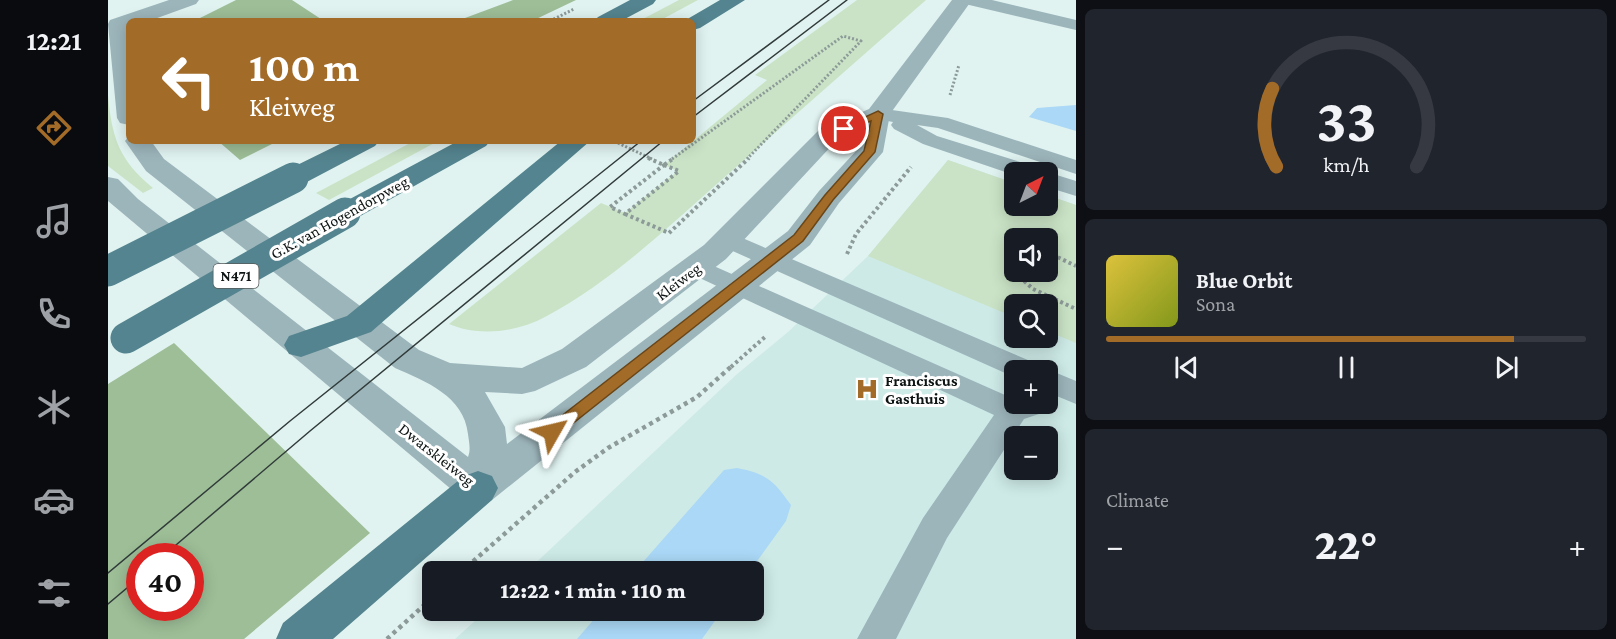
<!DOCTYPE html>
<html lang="en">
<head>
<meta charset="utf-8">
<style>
	body { margin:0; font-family:"Crimson Pro",serif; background:#20242c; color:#f1f3f6; height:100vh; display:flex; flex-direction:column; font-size:22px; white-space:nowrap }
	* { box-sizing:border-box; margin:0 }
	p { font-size:20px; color:#9ea1a6 }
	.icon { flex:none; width:33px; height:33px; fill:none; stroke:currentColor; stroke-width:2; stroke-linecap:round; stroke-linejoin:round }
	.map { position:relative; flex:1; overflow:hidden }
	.sheet { display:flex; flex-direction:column; gap:9px; padding:9px; background:#0d0f14; width:540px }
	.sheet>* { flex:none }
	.top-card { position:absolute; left:18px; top:18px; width:570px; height:126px; border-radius:9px; box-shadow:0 3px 15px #0003; background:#a26b27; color:#fff; overflow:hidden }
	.needle { width:39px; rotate:42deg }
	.buttons { position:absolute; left:896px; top:162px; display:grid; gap:12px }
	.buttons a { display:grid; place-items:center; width:54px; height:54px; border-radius:9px; background:#171b24; box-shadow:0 3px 15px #0003; font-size:30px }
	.speed { position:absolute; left:18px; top:543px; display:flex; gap:12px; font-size:30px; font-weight:700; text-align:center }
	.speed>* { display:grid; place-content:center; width:78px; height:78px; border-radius:50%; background:#171b24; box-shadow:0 3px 15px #0003; line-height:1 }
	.speed .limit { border:9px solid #d22; background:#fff; color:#111 }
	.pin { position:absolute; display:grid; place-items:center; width:51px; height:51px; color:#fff; margin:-26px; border:3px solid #fff; border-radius:50%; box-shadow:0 2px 6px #0007 }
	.me { position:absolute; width:66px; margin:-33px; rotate:53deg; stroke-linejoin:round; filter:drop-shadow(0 0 4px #0008) }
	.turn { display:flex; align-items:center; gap:21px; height:126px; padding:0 24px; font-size:27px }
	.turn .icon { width:78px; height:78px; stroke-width:2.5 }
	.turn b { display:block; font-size:42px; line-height:51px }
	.big { font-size:45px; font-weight:800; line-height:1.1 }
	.sheet .widget { flex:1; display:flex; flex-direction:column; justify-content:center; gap:9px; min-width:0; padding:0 21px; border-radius:9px; background:#20242c }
	.sheet .dial { align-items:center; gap:0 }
	.dial svg { height:156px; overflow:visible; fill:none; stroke:#363941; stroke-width:7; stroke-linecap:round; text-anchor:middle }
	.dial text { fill:#f1f3f6; stroke:none }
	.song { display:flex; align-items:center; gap:18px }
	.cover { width:72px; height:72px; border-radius:9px; background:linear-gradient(135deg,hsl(50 70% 55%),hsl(70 70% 35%)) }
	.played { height:6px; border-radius:3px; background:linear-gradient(90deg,#a26b27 85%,#363941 85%) }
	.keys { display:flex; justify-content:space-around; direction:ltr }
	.heat { display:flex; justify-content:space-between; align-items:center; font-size:33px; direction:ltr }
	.trip { position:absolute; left:314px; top:561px; width:342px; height:60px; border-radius:9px; background:#171b24; box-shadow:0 3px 15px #0003; font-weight:800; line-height:60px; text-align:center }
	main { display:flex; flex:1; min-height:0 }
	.tab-bar { display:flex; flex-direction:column; width:108px; justify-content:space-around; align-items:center; background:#090b0e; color:#9ea1a6 }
	.tab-bar .icon { width:42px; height:42px }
	.tab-bar .current { color:#a26b27 }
	.tab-bar b { font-size:27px; color:#f1f3f6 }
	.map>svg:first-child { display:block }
	.built { fill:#cdeae7; fill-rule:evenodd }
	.green { fill:#cae3c6; fill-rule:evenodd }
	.forest { fill:#9dbe97; fill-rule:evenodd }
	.water { fill:#aad8f6 }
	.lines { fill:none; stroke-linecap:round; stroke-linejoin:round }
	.path-far2 { stroke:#8c9a98; stroke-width:3; stroke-dasharray:2 2; stroke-linecap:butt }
	.path-far1 { stroke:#8c9a98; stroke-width:4; stroke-dasharray:3 3; stroke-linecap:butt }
	.path { stroke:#8c9a98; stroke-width:4.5; stroke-dasharray:4 4; stroke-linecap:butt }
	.service { fill:#9cb5bb; fill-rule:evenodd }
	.tertiary { fill:#9cb5bb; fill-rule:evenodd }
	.primary { fill:#54848f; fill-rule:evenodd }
	.tram { stroke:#313b39; stroke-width:1.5 }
	.primary-bridge { stroke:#54848f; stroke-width:31 }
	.route { fill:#a26b27; stroke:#694619; stroke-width:1.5 }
	.labels { text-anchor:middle; stroke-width:6; stroke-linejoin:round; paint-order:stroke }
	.shield { fill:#fff; stroke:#565a5a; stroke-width:1.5 }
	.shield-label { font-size:15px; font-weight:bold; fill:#0d1413 }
	.street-label { font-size:16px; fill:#0d1413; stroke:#fff }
	.poi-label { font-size:16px; font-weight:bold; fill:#0d1413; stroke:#fff; text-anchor:start }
</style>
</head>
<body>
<main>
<nav class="tab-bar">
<b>12:21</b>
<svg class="icon current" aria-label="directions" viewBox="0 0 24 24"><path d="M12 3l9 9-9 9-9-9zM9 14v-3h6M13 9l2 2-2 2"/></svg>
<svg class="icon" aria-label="music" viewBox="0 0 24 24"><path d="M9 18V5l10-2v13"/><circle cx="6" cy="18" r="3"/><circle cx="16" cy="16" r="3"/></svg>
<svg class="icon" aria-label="phone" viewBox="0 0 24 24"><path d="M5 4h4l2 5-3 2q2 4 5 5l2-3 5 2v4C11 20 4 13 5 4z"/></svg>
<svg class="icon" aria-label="climate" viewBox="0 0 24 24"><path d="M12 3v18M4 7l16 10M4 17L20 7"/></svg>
<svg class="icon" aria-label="car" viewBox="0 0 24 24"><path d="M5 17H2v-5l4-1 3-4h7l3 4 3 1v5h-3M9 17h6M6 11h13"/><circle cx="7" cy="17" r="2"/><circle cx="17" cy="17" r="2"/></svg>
<svg class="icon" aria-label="filters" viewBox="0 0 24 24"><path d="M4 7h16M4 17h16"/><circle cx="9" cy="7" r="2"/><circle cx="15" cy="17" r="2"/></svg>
</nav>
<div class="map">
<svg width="968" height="639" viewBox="0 0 968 639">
	<rect width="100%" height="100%" fill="#e0f3f1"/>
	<path class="built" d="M840,160L906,183V206H939V195L968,205V639H347L378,611L645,610V572L419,571L628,375L680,332L760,256ZM906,238H939V272H906ZM906,304H939V338H906ZM906,370H939V404H906ZM906,436H939V470H906Z"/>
	<path class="green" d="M571,0H590L551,21H531Z
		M749,0H818C749,61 679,122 610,183C556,231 501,283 437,317C409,332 371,337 341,324L493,203L517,213L570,171L556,165L659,80L647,75Z
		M0,95C4,138 11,160 45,188L35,193L0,166Z
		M306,141H330L221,200L208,193Z
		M840,160L906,183V206H939V195L968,205V343L939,331V304H906V317L760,256ZM939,238V272H906V238Z"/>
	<path class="forest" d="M128,0H184L216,21H86Z
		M405,0H468L424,21H349Z
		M110,141H170L132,160Z
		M66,343L262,533L136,639H0V384ZM32,556H82V608H32Z"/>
	<path class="water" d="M968,105V131L921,117L929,108Z
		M629,468C659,474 665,480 683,505L678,521L642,571H527L616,470Z
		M494,610H614V611L594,639H469Z"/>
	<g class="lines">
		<path class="path-far2" d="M442,21L466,9
			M842,95L851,65
			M510,143L544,159
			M564,159L735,36L753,41L639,159"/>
		<path class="path-far1" d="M540,158L556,165L566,158
			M556,165L571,171L517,214L502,207Z
			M517,214L561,233
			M561,233L641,158
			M939,252L968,266
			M739,254L748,234L803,167
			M906,256L905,271L925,289L968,309
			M623,367L658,336"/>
		<path class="path" d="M353,572L467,472L500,448L589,397L625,365
			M279,639L324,598"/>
		<path class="service" d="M855,0H884L968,20V30L857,4Z
			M770,108L840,118L968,160V174L830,128L809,125L829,136L928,167L931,172H906V175L815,144L786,129L783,125L785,122L763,118L760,114L763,110Z
			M938,172H939L968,181V196L939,187Z
			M618,231L927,363L931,370H906V377L609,244L606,239L609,234Z
			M590,259L906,399V404H939V401L941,404L937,412L916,419L839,538L788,639H749L815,518L886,415L581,273L577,267L581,261Z
			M939,369L968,381V404L939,392V370H935Z"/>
		<path class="tertiary" d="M61,0H91L88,4L41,21H21V125L12,123L9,118L0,24L2,20Z
			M844,0H864L782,114L775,152L731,203L702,245L384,500L370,505L356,500L0,201V177L10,179L30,199L360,457C363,450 361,442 360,434C356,396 317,381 287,368L38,171L17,141L21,136V141H43L56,159L311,350L342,363L414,368L454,349L596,245L710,131L761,109ZM754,130L749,150L711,191L680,231L399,444L397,427L377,392L414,394L427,391L478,367L618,259L728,141Z"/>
		<path class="primary" d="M522,0H548L545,4L513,21H486L490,17Z
			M612,0H637L592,28L585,30V21H576Z
			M238,141H271L267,146L195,184L185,186L175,184L171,178L175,172Z
			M350,141H382L378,146L247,219L237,222L227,219L223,213L227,207Z
			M453,141H482L263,332L193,357L181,354L176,345L181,336L239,316Z
			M370,471L384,476L390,488L384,500L225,639H168L175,623L356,476Z"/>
		<path class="tram" d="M585,101L721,0
			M585,117L739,0
			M55,556L202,431L555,141
			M0,573L182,421L533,141
			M0,604L32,577"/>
		<path class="primary-bridge" d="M0,271L185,178
			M18,338L237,213"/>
	</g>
	<path class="route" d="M770,111L775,114L767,152L725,200L695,241L449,436H438L436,432L438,428L686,235L717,195L756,151L763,121L740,131L731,129Z"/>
	<defs>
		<g id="hospital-bare" transform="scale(1.8)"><path d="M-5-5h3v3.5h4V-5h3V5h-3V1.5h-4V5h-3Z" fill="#a26b27" stroke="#fff" stroke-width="2.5" paint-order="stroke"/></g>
	</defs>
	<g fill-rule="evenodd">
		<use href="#hospital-bare" x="759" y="389"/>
	</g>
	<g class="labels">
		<rect class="shield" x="105.5" y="264" width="45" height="24" rx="4.5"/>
		<g class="shield-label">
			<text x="128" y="281">N471</text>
		</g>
		<g class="street-label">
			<text transform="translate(231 217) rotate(-29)" y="6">G.K. van Hogendorpweg</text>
			<text transform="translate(570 281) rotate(-37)" y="6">Kleiweg</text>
			<text transform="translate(329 454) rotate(38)" y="6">Dwarskleiweg</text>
		</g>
		<g class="poi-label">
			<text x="777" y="386">Franciscus<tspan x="777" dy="18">Gasthuis</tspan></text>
		</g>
	</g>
</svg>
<div class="buttons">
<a><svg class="needle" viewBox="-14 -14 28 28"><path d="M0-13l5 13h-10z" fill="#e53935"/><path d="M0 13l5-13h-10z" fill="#9ea1a6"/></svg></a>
<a><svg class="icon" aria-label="sound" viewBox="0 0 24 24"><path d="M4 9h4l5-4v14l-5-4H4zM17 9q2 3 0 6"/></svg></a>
<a><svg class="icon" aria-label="search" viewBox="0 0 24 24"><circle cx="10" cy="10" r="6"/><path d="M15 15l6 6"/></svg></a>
<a>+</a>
<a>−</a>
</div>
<div class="speed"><div class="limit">40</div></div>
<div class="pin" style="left:736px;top:129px;background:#d93025"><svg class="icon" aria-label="arrive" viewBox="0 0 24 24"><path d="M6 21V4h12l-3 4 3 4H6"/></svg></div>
<svg class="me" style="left:444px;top:432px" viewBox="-20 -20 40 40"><path d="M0-17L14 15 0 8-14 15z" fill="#a26b27" stroke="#fff" stroke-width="4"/></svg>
<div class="trip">12:22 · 1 min · 110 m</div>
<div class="top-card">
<div class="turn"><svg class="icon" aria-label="left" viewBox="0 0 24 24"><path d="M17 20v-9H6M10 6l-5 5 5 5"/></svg><div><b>100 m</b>Kleiweg</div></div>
</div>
</div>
<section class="sheet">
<div class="widget dial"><svg viewBox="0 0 100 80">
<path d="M14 69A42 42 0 1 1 86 69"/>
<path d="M14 69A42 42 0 0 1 12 29" stroke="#a26b27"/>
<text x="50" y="56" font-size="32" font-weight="700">33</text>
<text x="50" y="72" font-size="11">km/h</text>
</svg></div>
<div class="widget">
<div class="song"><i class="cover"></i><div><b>Blue Orbit</b><p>Sona</p></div></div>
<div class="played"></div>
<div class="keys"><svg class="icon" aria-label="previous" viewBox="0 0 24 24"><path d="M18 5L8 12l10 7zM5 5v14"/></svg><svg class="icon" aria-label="pause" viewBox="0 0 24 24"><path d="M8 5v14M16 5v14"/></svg><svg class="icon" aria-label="next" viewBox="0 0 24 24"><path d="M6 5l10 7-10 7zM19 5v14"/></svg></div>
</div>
<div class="widget"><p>Climate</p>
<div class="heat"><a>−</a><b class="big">22°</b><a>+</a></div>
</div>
</section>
</main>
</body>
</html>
